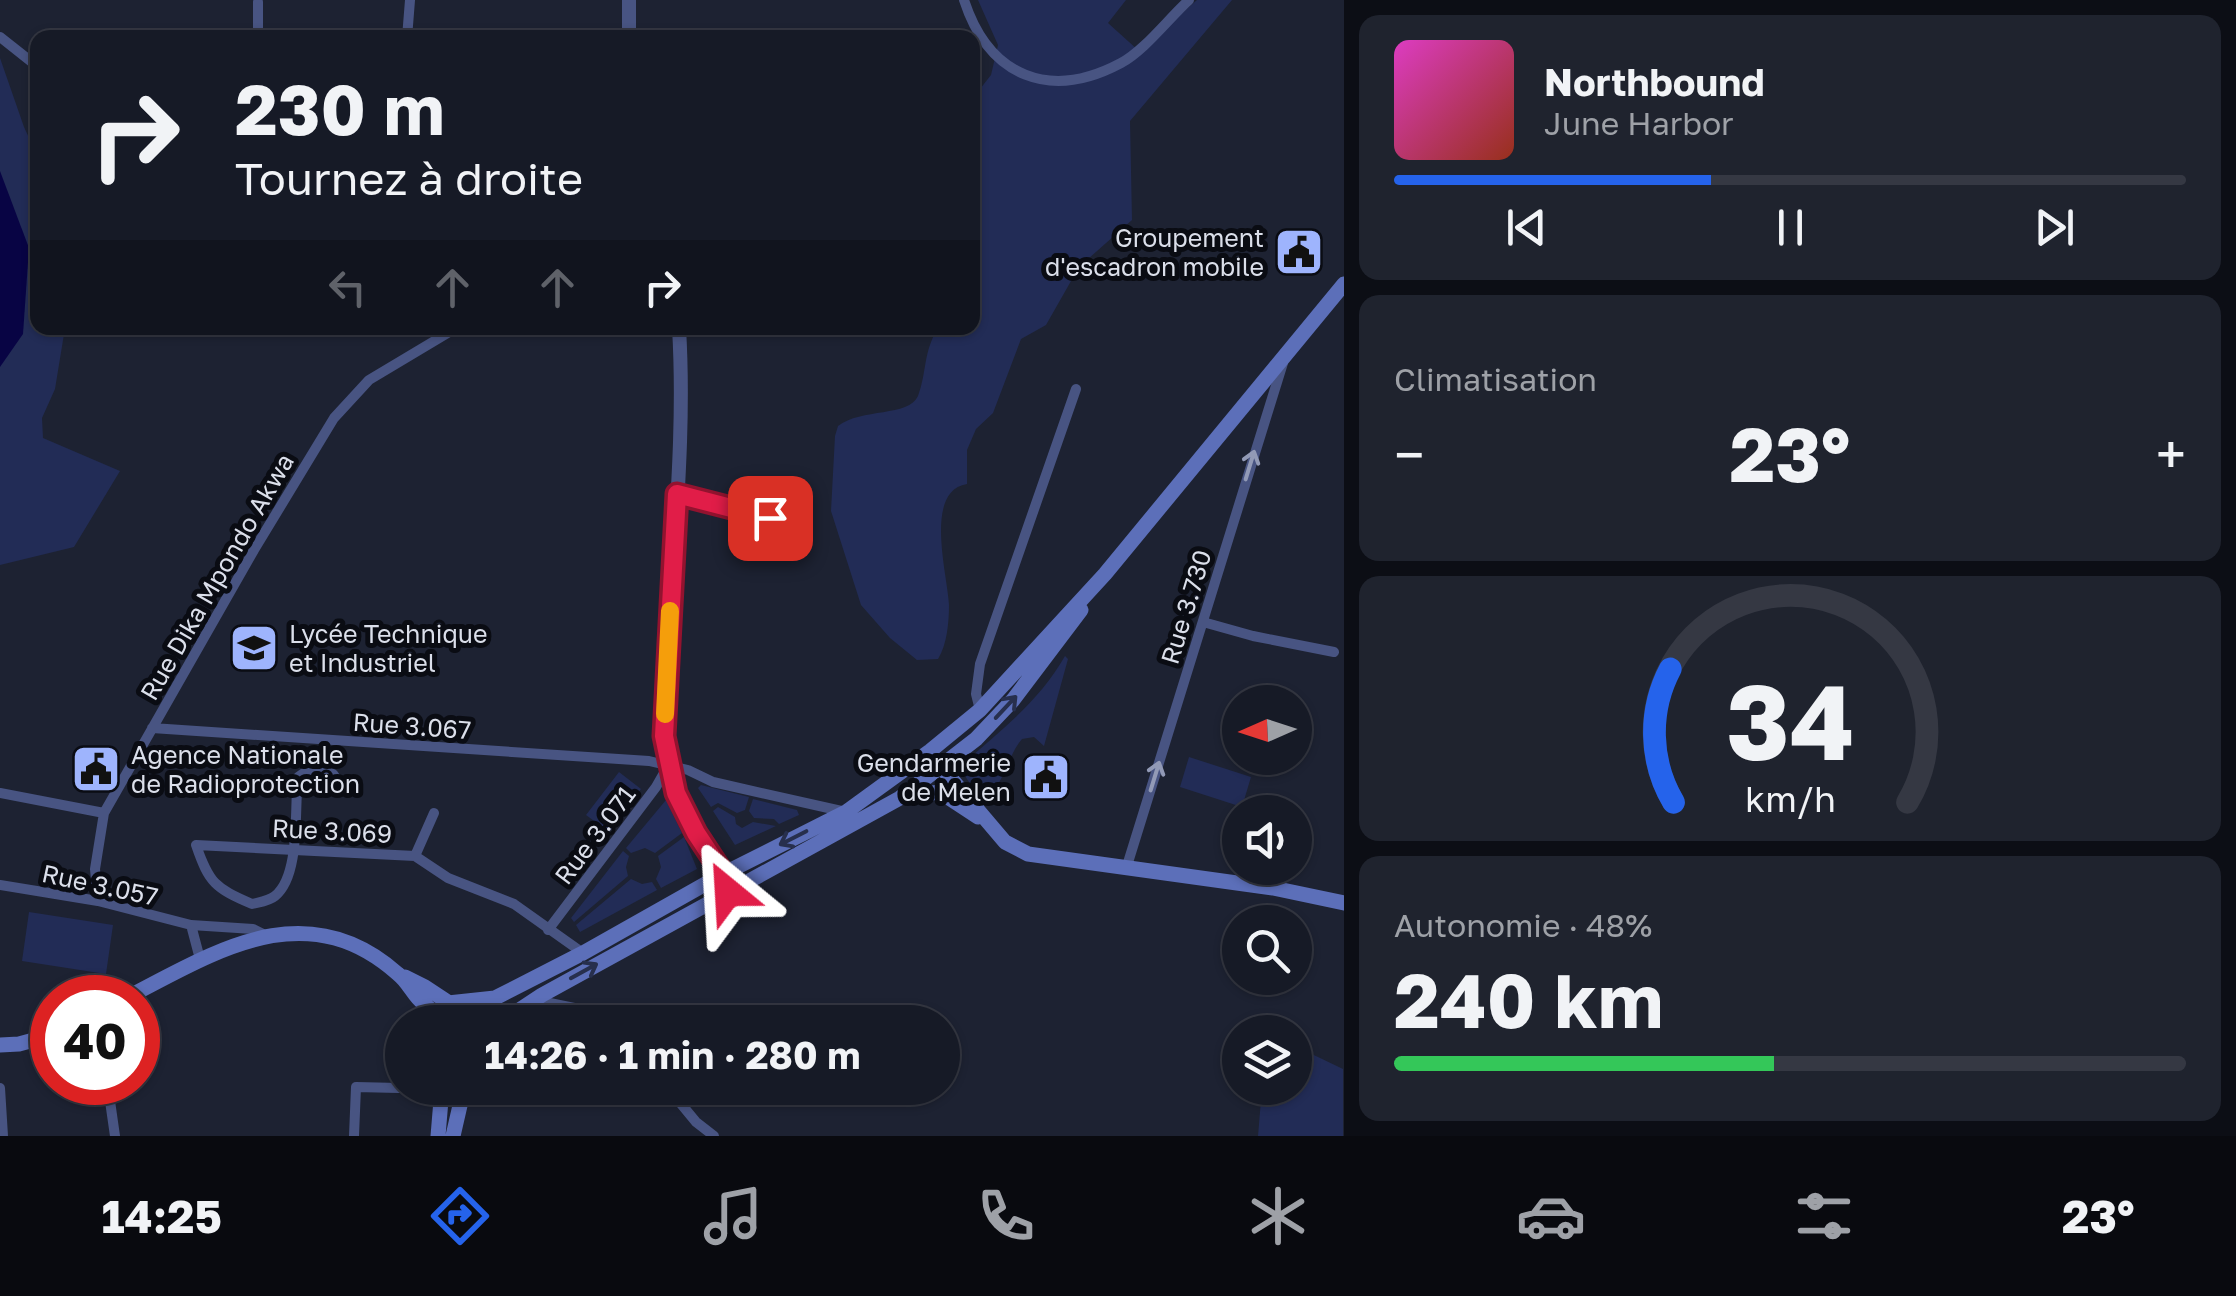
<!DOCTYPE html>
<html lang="fr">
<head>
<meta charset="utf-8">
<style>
	body { margin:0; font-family:"Golos Text",sans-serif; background:#1f232e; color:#f1f3f6; height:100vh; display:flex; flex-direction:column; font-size:38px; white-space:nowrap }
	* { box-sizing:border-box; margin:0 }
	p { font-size:32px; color:#9ea1a7 }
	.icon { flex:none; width:55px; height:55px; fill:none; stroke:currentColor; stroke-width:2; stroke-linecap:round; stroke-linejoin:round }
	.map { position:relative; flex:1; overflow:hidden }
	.sheet { display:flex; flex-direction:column; gap:15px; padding:15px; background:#0c0e15; width:892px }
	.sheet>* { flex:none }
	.top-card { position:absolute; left:30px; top:30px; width:950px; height:305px; border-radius:20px; box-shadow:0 2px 8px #0004,0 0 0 2px #353843; background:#161a26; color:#f1f3f6; overflow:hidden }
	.needle { width:65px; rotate:267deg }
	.controls { position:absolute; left:1222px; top:685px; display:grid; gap:20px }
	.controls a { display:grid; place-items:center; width:90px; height:90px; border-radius:50%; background:#161a26; box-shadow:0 2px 8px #0004,0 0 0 2px #353843; font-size:50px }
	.speed { position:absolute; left:30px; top:975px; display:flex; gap:20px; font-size:50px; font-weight:700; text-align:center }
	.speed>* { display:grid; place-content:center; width:130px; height:130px; border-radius:50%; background:#161a26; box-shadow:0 2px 8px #0004,0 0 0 2px #353843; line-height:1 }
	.speed .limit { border:15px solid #d22; background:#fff; color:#111 }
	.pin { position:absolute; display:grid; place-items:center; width:85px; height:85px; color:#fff; margin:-42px; border-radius:20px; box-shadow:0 5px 15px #0006 }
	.me { position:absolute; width:110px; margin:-55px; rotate:333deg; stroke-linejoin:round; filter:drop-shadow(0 0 8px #0008) }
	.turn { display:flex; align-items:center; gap:35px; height:210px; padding:0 40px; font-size:45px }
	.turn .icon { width:130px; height:130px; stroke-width:2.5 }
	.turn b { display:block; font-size:70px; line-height:85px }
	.lanes { display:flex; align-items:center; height:95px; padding:0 40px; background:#0003; justify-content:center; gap:50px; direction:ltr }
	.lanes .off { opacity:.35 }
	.big { font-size:75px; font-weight:700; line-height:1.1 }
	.sheet .tile { flex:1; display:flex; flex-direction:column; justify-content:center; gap:15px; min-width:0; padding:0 35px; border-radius:20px; background:#1f232e }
	.sheet .dial { align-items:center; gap:0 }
	.dial svg { height:260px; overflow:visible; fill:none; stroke:#353843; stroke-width:7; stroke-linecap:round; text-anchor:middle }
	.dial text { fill:#f1f3f6; stroke:none }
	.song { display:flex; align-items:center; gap:30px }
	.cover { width:120px; height:120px; border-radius:15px; background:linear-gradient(135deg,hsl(310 70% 55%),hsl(10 70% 35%)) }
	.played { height:10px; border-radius:5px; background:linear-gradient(90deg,#2563eb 40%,#353843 40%) }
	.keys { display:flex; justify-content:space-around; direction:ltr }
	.heat { display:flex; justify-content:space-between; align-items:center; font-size:55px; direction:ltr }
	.charge { height:15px; border-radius:8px; background:linear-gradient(90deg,#34c759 48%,#353843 0) }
	.trip { position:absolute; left:385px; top:1005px; width:575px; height:100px; border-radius:50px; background:#161a26; box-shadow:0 2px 8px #0004,0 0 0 2px #353843; font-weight:700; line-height:100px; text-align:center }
	.menu { display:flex; height:160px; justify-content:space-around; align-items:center; background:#090a0f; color:#9ea1a7 }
	.menu .icon { width:70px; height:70px }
	.menu .selected { color:#2563eb }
	.menu b { font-size:45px; color:#f1f3f6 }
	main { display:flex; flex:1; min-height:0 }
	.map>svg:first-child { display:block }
	.green { fill:#222c56 }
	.water { fill:#080444 }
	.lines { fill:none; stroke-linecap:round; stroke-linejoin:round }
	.minor { stroke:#485482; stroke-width:10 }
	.tertiary { stroke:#485482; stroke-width:14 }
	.secondary { stroke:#5c6fb9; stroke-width:15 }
	.oneway { stroke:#929ab6 }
	.oneway2 { stroke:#272f4d }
	.route-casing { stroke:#92132f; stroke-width:25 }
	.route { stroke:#e11d48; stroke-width:18 }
	.slow { stroke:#f59e0b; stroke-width:18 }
	.labels { text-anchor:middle; stroke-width:10; stroke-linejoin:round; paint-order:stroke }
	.poi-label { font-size:25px; fill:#dbdfea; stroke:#0a0c13; text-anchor:end }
	.street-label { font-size:25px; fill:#dbdfea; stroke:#0a0c13 }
</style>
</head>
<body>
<main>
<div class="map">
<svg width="1344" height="1136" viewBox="0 0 1344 1136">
	<rect width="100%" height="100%" fill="#1d2232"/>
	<path class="green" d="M978,0H1126L1108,23L1139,51L1197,0H1232L1130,121L1132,220L1079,267L1046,325L1021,339L993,413L976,429L967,450V484C923,491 948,576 949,605C949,622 947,645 938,659L917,660L890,638L861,605L831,511L835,436L838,426C861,408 909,417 918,396C927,372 923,352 938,328H972L973,98L991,75L998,45Z
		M0,58L24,127L37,155L38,328H65L55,389L42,418L43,438L120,471L74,547L0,565Z
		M1065,656L1068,659L1044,746L1034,737L1022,739C1007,756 1004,787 985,797L973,788L959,767C998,733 1039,702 1065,656Z
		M1189,757L1251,777L1242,807L1180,787Z
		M619,772L641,789L609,832L586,815Z
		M701,785L749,797L745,810L737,813L718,803L711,807L698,788Z
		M753,799L797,810L799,815L779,824L774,819L754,818L749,811Z
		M666,800L682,833L655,853L645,848L631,853L626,848Z
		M718,807L735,817L736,824L742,828L753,822L776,826L735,845L713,811Z
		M684,837L697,869L661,888L656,879L661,867L658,856Z
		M623,851L629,856L626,867L628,876L574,922L571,918Z
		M631,879L642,884L652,882L657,890L580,932L576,925Z
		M29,912L113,925L106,974L22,961Z
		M1295,1046L1343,1069V1136H1258L1262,1088H1295Z"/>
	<path class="water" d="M0,171L29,248L23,334L0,367Z"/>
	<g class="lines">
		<path class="minor" d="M964,0C989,77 1050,101 1121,63C1144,51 1169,18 1189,0
			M258,2V38
			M0,37L38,67
			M407,38L410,0
			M677,493L771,518
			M1203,622L1253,636L1334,652
			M980,710L976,694L980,664L1076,389
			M152,728L649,761L688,770L713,782L846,812
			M344,789L333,774L308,770L298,777C294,809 301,875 275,896C269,901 260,902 252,904C215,888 209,883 196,845L415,856L448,878L514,904L583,953
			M0,793L104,813
			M415,856L434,813
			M1126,869L1283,363
			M0,885L98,901L191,925L253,929L265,935
			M98,901L95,869L104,813L254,550L334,418L369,380L456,328
			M191,925L200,959
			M548,930L656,787L668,766
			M535,1000L584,1010L615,1022
			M96,1082L110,1101L115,1136
			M0,1088L3,1136
			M668,1088L696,1122L714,1136
			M354,1136L356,1087L442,1089"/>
		<path class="tertiary" d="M629,38V0
			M679,328C685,426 675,526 670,625C667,670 660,718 667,762C677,814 715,846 729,892"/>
		<path class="secondary" d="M937,762L1005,842L1028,854L1273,888L1344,903
			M909,796L940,792L978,817
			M405,977L425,987L478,1022
			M126,998C215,952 306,892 398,974C406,980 411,990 418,998C426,1007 438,1015 448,1022
			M448,1003L495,998L583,953L723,874L846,812L930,751L980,710L1105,574L1344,284
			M501,1022L542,995L900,798L976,739L1013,700L1081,610
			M0,1045L19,1044L52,1035
			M438,1136L442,1088
			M453,1136L464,1088"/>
	</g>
	<defs><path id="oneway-shaft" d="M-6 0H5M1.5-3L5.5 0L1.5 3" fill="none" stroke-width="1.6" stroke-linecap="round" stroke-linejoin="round" transform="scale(2.5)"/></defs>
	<g class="oneway">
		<use href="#oneway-shaft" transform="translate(1250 465) rotate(-73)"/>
		<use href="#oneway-shaft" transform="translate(1155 776) rotate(-73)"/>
	</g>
	<g class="oneway2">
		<use href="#oneway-shaft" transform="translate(1006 707) rotate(-47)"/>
		<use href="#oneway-shaft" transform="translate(793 838) rotate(153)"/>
		<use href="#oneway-shaft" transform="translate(584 971) rotate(-29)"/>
	</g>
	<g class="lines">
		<g class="route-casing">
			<path id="route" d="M728,892L723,874L696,833L676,793L664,736L677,494L770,518"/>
		</g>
		<use href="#route" class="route"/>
		<path class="slow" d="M665,714L670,611"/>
	</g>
	<defs>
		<g id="civic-square" transform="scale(2.5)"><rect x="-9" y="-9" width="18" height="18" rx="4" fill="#9eb4fd" stroke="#0a0c13"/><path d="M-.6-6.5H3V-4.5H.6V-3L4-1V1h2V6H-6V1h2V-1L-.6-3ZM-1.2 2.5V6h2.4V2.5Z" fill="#111"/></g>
		<g id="school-square" transform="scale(2.5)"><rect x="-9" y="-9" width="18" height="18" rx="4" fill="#9eb4fd" stroke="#0a0c13"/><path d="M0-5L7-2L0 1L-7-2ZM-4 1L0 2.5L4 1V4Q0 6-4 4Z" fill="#111"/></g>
	</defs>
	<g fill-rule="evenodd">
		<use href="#civic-square" x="1299" y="252"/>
		<use href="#school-square" x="254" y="648"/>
		<use href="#civic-square" x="96" y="769"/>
		<use href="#civic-square" x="1046" y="777"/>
	</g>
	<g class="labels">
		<g class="poi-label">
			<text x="1264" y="247">Groupement<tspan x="1264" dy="29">d'escadron mobile</tspan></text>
			<text x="289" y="643" text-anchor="start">Lycée Technique<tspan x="289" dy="29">et Industriel</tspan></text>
			<text x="131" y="764" text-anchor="start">Agence Nationale<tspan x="131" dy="29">de Radioprotection</tspan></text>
			<text x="1011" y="772">Gendarmerie<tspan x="1011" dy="29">de Melen</tspan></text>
		</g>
		<g class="street-label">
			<text transform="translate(217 577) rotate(-60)" y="9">Rue Dika Mpondo Akwa</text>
			<text transform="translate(1186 607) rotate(-73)" y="9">Rue 3.730</text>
			<text transform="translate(412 726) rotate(4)" y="9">Rue 3.067</text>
			<text transform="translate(332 831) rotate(3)" y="9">Rue 3.069</text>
			<text transform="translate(595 835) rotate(-53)" y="9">Rue 3.071</text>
			<text transform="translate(100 885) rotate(12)" y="9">Rue 3.057</text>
		</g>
	</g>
</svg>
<div class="controls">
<a><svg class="needle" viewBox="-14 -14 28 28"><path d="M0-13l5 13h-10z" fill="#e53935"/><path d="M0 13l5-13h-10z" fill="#9ea1a7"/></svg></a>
<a><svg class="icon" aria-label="sound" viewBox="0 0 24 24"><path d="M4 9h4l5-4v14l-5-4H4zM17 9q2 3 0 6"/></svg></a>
<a><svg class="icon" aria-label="search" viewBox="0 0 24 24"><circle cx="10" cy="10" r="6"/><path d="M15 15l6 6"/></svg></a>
<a><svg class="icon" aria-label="layers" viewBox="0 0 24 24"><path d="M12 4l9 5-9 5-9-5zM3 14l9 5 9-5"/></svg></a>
</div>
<div class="speed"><div class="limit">40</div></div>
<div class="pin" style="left:770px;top:518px;background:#d93025"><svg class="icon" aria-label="arrive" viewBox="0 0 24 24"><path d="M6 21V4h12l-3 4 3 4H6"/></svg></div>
<svg class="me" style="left:728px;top:892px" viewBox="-20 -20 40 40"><path d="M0-17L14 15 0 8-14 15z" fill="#e11d48" stroke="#fff" stroke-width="4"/></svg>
<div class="trip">14:26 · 1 min · 280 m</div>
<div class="top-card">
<div class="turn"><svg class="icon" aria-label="right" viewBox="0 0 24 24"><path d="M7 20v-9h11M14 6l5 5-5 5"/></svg><div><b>230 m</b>Tournez à droite</div></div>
<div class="lanes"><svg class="icon off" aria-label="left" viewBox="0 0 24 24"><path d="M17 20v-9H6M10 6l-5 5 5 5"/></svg><svg class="icon off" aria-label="ahead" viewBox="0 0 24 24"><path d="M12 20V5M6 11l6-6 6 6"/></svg><svg class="icon off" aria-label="ahead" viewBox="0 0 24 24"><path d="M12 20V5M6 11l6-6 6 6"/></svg><svg class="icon" aria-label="right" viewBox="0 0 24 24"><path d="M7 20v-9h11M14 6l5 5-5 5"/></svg></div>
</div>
</div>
<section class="sheet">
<div class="tile">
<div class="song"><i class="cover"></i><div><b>Northbound</b><p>June Harbor</p></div></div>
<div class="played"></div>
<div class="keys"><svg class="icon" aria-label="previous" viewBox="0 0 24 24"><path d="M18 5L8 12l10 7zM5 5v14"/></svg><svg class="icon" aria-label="pause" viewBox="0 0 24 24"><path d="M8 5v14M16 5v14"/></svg><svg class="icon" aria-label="next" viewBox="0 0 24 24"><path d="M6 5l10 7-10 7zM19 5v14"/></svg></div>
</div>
<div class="tile"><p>Climatisation</p>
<div class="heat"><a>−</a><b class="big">23°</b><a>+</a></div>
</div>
<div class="tile dial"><svg viewBox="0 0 100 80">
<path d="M14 69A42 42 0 1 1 86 69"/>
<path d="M14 69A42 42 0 0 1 13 28" stroke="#2563eb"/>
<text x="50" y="56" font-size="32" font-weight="700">34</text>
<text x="50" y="72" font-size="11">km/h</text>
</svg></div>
<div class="tile"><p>Autonomie · 48%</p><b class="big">240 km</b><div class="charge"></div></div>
</section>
</main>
<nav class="menu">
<b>14:25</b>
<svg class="icon selected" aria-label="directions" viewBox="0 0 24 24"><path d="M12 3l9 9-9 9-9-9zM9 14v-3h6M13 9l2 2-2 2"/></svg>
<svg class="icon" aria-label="music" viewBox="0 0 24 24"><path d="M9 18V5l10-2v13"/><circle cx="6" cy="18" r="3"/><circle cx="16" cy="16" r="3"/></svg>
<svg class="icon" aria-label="phone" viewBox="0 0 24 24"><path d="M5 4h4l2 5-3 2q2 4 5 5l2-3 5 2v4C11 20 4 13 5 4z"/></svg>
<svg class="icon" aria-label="climate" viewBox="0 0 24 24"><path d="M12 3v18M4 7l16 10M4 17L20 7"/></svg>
<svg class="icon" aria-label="car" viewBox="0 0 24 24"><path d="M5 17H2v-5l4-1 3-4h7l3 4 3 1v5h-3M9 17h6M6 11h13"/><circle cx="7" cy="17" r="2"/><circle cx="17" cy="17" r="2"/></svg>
<svg class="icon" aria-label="filters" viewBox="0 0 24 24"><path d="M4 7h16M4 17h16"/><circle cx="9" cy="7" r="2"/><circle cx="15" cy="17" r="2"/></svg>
<b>23°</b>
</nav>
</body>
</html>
